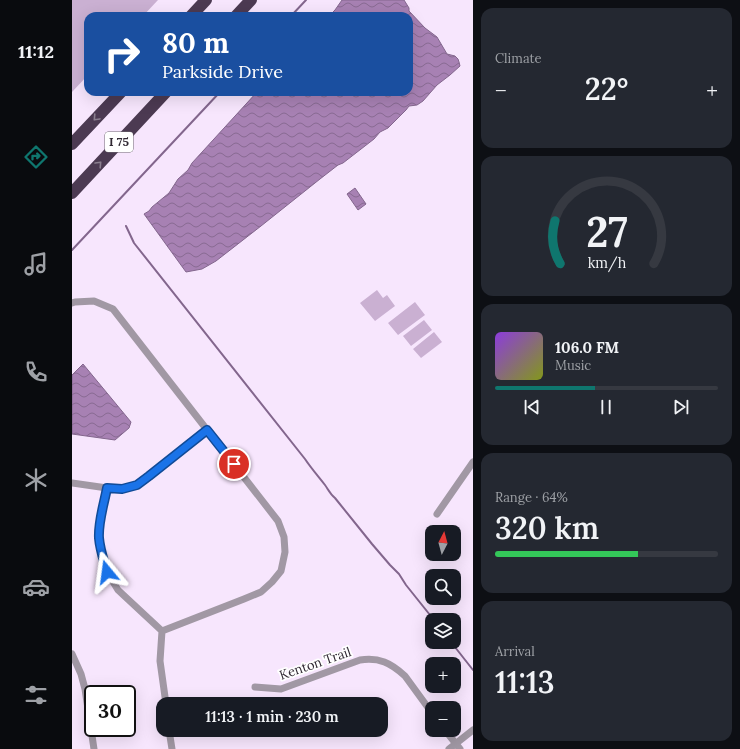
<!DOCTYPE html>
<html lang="en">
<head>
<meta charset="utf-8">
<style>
	body { margin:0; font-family:Lora,serif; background:#242831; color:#f1f3f6; height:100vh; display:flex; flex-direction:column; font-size:15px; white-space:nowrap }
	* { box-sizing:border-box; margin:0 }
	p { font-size:13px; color:#9ea1a6 }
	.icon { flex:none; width:22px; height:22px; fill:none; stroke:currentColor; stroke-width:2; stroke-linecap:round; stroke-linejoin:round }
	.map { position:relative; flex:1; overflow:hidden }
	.drawer { display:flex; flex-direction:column; gap:8px; padding:8px; background:#0d0f14; width:267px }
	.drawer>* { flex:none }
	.guide { position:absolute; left:12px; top:12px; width:329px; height:84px; border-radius:12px; box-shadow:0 4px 16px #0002; background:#1a4fa0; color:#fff; overflow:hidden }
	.needle { width:26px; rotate:6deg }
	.tools { position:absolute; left:353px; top:525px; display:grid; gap:8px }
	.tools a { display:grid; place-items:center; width:36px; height:36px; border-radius:8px; background:#171b24; box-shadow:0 4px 16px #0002; font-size:20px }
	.speed { position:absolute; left:12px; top:685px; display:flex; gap:8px; font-size:20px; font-weight:700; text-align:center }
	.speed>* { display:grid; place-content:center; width:52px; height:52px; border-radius:50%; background:#171b24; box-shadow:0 4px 16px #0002; line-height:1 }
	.speed .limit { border:2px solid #111; border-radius:6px; background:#fff; color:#111 }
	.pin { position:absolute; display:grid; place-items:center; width:34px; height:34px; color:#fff; margin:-17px; border:2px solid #fff; border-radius:50%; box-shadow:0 1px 4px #0007 }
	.me { position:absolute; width:44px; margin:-22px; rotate:344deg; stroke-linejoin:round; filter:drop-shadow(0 0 3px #0008) }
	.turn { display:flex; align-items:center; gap:14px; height:84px; padding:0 12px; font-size:18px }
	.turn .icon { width:52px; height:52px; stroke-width:2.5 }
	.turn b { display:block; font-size:28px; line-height:34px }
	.big { font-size:30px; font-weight:600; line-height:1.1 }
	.drawer .widget { flex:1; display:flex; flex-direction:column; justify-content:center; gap:6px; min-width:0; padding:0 14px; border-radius:12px; background:#242831 }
	.drawer .dial { align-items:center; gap:0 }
	.dial svg { height:104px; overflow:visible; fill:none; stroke:#363941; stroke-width:7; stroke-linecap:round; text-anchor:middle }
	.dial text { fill:#f1f3f6; stroke:none }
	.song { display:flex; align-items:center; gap:12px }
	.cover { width:48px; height:48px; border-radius:6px; background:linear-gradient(135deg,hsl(270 70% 55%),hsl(70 70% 35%)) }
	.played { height:4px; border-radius:2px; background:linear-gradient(90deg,#0f766e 45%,#363941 45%) }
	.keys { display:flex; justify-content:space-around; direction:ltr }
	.heat { display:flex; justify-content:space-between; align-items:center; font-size:22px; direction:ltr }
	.charge { height:6px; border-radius:3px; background:linear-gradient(90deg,#34c759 64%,#363941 0) }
	.trip { position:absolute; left:84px; top:697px; width:232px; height:40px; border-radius:12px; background:#171b24; box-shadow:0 4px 16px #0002; font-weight:600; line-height:40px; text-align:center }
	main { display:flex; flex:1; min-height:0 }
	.tabs { display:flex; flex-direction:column; width:72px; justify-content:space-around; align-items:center; background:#090b0e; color:#9ea1a6 }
	.tabs .icon { width:28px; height:28px }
	.tabs .selected { color:#0f766e }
	.tabs b { font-size:18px; color:#f1f3f6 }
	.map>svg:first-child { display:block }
	.green { fill:#cab0d2 }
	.water { fill:url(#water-waves); stroke:#83668d }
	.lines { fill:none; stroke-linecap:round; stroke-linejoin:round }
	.stream { stroke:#83668d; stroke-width:2 }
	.minor { stroke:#a198a4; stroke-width:7 }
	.motorway { stroke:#4c3a52; stroke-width:12 }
	.oneway { stroke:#8b7f8f }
	.route-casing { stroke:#114b97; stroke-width:10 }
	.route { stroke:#1a73e8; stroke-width:7 }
	.labels { text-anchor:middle; stroke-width:3.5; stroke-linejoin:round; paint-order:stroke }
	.shield { fill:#fff; stroke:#6e6870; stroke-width:1 }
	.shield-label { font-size:12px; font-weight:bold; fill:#302833 }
	.street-label { font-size:13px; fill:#302833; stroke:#fff }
</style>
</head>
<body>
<main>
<nav class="tabs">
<b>11:12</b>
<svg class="icon selected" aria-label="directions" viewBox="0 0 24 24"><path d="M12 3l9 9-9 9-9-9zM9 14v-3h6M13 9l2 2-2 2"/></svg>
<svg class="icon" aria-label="music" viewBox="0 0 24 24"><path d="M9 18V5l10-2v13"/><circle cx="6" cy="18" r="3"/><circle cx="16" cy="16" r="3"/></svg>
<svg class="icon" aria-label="phone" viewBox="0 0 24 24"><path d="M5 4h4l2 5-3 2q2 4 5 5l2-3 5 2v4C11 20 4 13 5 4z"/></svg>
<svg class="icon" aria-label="climate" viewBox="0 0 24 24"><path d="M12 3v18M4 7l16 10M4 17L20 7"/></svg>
<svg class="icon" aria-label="car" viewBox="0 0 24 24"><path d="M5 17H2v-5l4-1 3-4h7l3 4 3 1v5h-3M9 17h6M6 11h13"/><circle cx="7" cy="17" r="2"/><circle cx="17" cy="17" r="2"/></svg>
<svg class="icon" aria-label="filters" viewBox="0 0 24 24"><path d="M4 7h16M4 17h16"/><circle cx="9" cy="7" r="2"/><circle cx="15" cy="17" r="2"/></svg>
</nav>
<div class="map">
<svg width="401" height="749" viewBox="0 0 401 749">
	<defs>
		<pattern id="water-waves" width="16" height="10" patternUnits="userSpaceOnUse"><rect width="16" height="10" fill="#a781b3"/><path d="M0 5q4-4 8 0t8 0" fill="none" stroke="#886a92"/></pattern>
	</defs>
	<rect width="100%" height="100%" fill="#f7e6fd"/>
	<path class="green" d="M0,0H86L71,16H16V75L0,92Z
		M305,290L311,298L315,295L323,306L303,321L288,303Z
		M343,302L353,315L326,335L316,323Z
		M352,320L360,330L339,346L331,336Z
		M362,332L370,342L349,358L341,349Z"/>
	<path class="water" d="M270,0H332L337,8V11L353,28L365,37L375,54L383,56L386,59L387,62L388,66L378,75L365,85L351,101L345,105L337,106L334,110L316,128L308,132L302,139L271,163L266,165L248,179L189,226L144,261L130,269L114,272L72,214L77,211L80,207L97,193L106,179L116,170L120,163L185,92H337V16H257L263,10Z
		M283,188L294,204L286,210L275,194Z
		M11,364L59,422L57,428L43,440L0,434V375Z"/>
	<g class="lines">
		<path class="stream" d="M219,16L234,0
			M54,226L62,243L233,459C239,468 246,476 253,485C256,489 258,494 263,498L300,544L318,565L327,574L334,585L362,620
			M0,250L148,92
			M379,642L401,670"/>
		<path class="minor" d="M0,303L3,302L22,301L41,309L206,521L212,537L213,552L209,571L200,582L189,592L172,599L90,631
			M0,483L35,488L50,489L65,485L77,476L135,430
			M35,488L28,522L27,538L30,556L35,572L46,590L90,631
			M365,514L401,462
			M90,631L88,661L94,704
			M0,654L9,674L13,689L22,749
			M183,687L209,689L288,660C307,657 319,663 333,676L360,713
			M97,730L100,749
			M373,730L388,749
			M377,749L401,730"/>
		<path class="motorway" d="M119,16L134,0
			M164,16L179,0
			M0,144L49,92
			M0,193L94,92"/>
	</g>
	<defs><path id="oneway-chevron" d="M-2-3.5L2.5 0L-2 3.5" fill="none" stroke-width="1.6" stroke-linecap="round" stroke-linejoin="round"/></defs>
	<g class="oneway">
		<use href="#oneway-chevron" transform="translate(24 118) rotate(133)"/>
		<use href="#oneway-chevron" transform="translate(27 164) rotate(-47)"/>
	</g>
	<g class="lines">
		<g class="route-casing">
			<path id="route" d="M35,572C32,561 28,550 27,538C26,522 32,504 35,488L50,489L65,485L77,476L135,430L162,464"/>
		</g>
		<use href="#route" class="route"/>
	</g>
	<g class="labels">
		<rect class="shield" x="33" y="132" width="28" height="20" rx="3"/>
		<g class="shield-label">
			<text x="47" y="146">I 75</text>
		</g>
		<g class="street-label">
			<text transform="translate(243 663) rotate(-19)" y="5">Kenton Trail</text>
		</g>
	</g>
</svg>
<div class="tools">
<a><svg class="needle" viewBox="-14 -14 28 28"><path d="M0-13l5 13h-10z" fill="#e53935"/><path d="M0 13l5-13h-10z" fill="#9ea1a6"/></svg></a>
<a><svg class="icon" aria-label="search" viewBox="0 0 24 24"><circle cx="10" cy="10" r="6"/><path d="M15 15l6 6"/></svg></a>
<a><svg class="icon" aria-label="layers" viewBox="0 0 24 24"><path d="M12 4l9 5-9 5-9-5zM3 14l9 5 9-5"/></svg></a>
<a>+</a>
<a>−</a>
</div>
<div class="speed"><div class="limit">30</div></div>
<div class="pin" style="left:162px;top:464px;background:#d93025"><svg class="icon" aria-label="arrive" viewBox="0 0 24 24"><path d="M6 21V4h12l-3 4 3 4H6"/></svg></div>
<svg class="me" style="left:35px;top:572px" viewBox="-20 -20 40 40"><path d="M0-17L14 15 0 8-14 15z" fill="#1a73e8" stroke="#fff" stroke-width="4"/></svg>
<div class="trip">11:13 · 1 min · 230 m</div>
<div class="guide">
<div class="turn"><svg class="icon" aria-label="right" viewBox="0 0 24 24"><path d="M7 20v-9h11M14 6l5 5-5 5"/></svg><div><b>80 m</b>Parkside Drive</div></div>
</div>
</div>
<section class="drawer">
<div class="widget"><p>Climate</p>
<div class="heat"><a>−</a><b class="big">22°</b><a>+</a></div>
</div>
<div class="widget dial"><svg viewBox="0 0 100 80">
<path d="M14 69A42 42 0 1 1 86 69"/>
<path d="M14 69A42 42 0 0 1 10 36" stroke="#0f766e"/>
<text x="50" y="56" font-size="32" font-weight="700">27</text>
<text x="50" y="72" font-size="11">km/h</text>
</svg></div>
<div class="widget">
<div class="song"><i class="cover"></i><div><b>106.0 FM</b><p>Music</p></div></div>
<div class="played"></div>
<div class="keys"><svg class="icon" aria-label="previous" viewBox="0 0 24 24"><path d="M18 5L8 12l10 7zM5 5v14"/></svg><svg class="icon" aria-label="pause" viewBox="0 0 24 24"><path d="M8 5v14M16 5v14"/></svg><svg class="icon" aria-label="next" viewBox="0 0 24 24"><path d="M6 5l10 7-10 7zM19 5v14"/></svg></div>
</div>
<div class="widget"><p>Range · 64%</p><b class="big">320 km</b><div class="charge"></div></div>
<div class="widget"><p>Arrival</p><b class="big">11:13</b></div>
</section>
</main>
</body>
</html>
